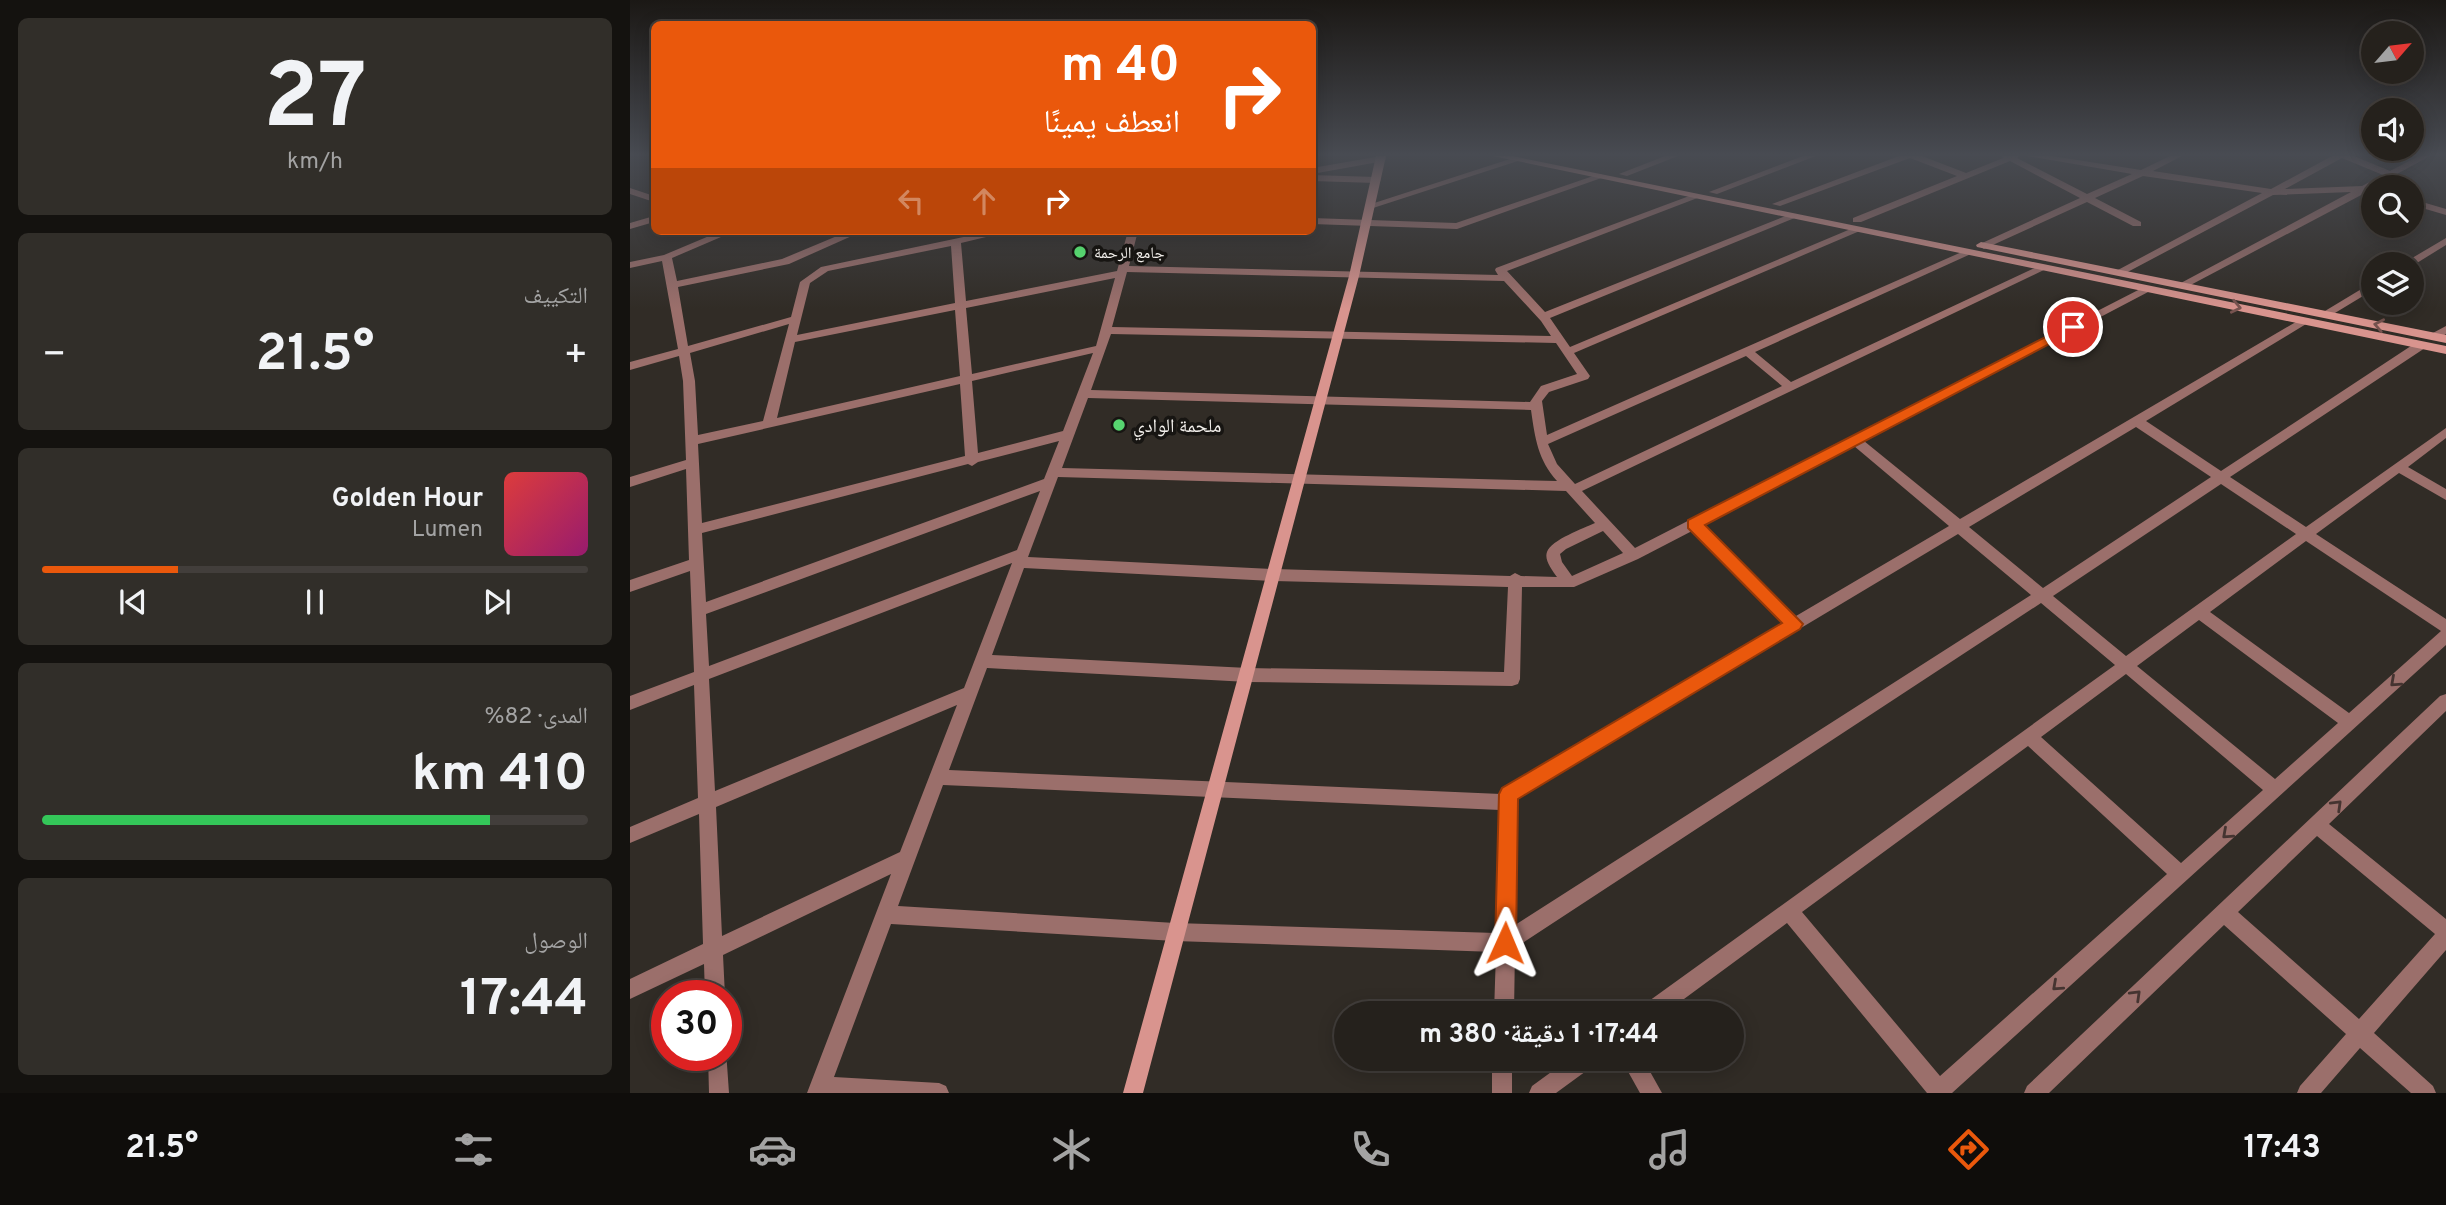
<!DOCTYPE html>
<html lang="ar">
<head>
<meta charset="utf-8">
<style>
	body { margin:0; font-family:Overpass,"Noto Naskh Arabic",sans-serif; background:#312e29; color:#f1f3f6; direction:rtl; height:100vh; display:flex; flex-direction:column; font-size:26px; white-space:nowrap }
	* { box-sizing:border-box; margin:0 }
	p { font-size:23px; color:#a3a3a3 }
	.icon { flex:none; width:38px; height:38px; fill:none; stroke:currentColor; stroke-width:2; stroke-linecap:round; stroke-linejoin:round }
	.map { position:relative; flex:1; overflow:hidden; direction:ltr }
	.sheet { display:flex; flex-direction:column; gap:18px; padding:18px; background:#14120f; width:630px }
	.sheet>* { flex:none }
	.guide { position:absolute; left:21px; top:21px; width:665px; height:214px; border-radius:10px; box-shadow:0 4px 18px #0003,0 0 0 2px #423e3b; direction:rtl; background:#ea580c; color:#fff; overflow:hidden }
	.needle { width:46px; rotate:62deg }
	.controls { position:absolute; left:1731px; top:21px; display:grid; gap:14px }
	.controls a { display:grid; place-items:center; width:63px; height:63px; border-radius:50%; background:#25211c; box-shadow:0 4px 18px #0003,0 0 0 2px #423e3b; font-size:35px }
	.speed { position:absolute; left:21px; top:980px; display:flex; gap:14px; font-size:35px; font-weight:700; text-align:center }
	.speed>* { display:grid; place-content:center; width:91px; height:91px; border-radius:50%; background:#25211c; box-shadow:0 4px 18px #0003,0 0 0 2px #423e3b; line-height:1 }
	.speed .limit { border:10px solid #d22; background:#fff; color:#111 }
	.pin { position:absolute; display:grid; place-items:center; width:60px; height:60px; color:#fff; margin:-30px; border:4px solid #fff; border-radius:50%; box-shadow:0 2px 7px #0007 }
	.me { position:absolute; width:77px; margin:-38px; rotate:1deg; stroke-linejoin:round; filter:drop-shadow(0 0 5px #0008) }
	.turn { display:flex; align-items:center; gap:24px; height:147px; padding:0 21px; font-size:32px }
	.turn .icon { width:91px; height:91px; stroke-width:2.5 }
	.turn b { display:block; font-size:49px; line-height:60px }
	.lanes { display:flex; align-items:center; height:66px; padding:0 21px; background:#0003; justify-content:center; gap:35px; direction:ltr }
	.lanes .off { opacity:.35 }
	.big { font-size:52px; font-weight:700; line-height:1.1 }
	.sheet .card { flex:1; display:flex; flex-direction:column; justify-content:center; gap:10px; min-width:0; padding:0 24px; border-radius:10px; background:#312e29 }
	.sheet .dial { align-items:center; gap:0 }
	.dial b { font-size:91px; line-height:1 }
	.song { display:flex; align-items:center; gap:21px }
	.cover { width:84px; height:84px; border-radius:10px; background:linear-gradient(135deg,hsl(0 70% 55%),hsl(320 70% 35%)) }
	.played { height:7px; border-radius:4px; background:linear-gradient(90deg,#ea580c 25%,#423e3b 25%) }
	.keys { display:flex; justify-content:space-around; direction:ltr }
	.heat { display:flex; justify-content:space-between; align-items:center; font-size:38px; direction:ltr }
	.charge { height:10px; border-radius:5px; background:linear-gradient(90deg,#34c759 82%,#423e3b 0) }
	.trip { position:absolute; left:704px; top:1001px; width:410px; height:70px; border-radius:35px; background:#25211c; box-shadow:0 4px 18px #0003,0 0 0 2px #423e3b; font-weight:700; line-height:70px; text-align:center; direction:rtl }
	.tabs { display:flex; height:112px; justify-content:space-around; align-items:center; background:#0f0d0b; color:#a3a3a3 }
	.tabs .icon { width:49px; height:49px }
	.tabs .on { color:#ea580c }
	.tabs b { font-size:32px; color:#f1f3f6 }
	main { display:flex; flex:1; min-height:0 }
	.map>svg:first-child { display:block }
	.lines { fill:none; stroke-linecap:round; stroke-linejoin:round }
	.street { fill:#9b6f6b; fill-rule:evenodd }
	.secondary { fill:#d9948e; fill-rule:evenodd }
	.oneway { stroke:#785450 }
	.oneway2 { stroke:#453431 }
	.route { fill:#ea580c; stroke:#983908; stroke-width:2 }
	.poi-dot { fill:#57d570; stroke:#171512; stroke-width:2.5 }
	.labels { text-anchor:middle; stroke-width:7; stroke-linejoin:round; paint-order:stroke }
	.far-poi-label { font-size:16px; fill:#f3f0ec; stroke:#171512; text-anchor:start }
	.poi-label { font-size:19px; fill:#f3f0ec; stroke:#171512; text-anchor:start }
</style>
</head>
<body>
<main>
<div class="map">
<svg width="1816" height="1093" viewBox="0 0 1816 1093">
	<rect width="100%" height="100%" fill="#312c26"/>
	<g class="lines">
		<path class="street" d="M751,156L756,159L754,161L682,174V168Z
			M1035,156H1048L997,176L989,174Z
			M1173,156H1186L1087,194L1079,192Z
			M1269,156H1292L1336,173L1373,158L1372,156H1389L1387,158L1457,194L1502,174L1397,156H1422L1511,170L1540,156H1552L1523,171L1641,189L1702,156H1724L1760,171L1789,156H1800L1743,187V195L1735,193L1553,289L1548,286L1549,284L1721,192L1643,195L1490,276L1485,273L1486,271L1632,193L1513,176L1465,198L1511,222V226H1503L1457,202L1354,249L1349,246L1350,244L1450,198L1380,161L1231,222H1223V218L1327,176L1280,158L1150,206L1142,204ZM1712,158L1753,175L1732,186L1655,189Z
			M883,158L891,160L743,208L735,206Z
			M969,174L977,176L827,229L682,224V218L826,223Z
			M682,175L746,177L751,180L746,183L682,181Z
			M0,188L24,196V202L0,194Z
			M1062,195L1070,197L877,271L915,312L1158,215L1167,217L920,318L940,347L1223,228L1232,230L944,353L960,376L958,379L919,392L912,401L917,435L1334,251H1342L1343,253L1125,352L1161,382L1409,266H1417L1418,268L952,491L1005,548L1516,286L1521,289L1520,291L1234,441L1330,519L1671,319L1675,318L1681,321L1516,421L1591,471L1787,342H1795V348L1600,477L1676,527L1816,428V438L1778,467L1816,489V500L1769,473L1686,534L1816,619V645L1322,1093H1297L1157,923L1035,1013H1009L1012,1006L1485,665L1411,603L885,948L884,1013H864L866,952L545,941L261,924L204,1077L309,1083L316,1086L319,1093H177L261,874L93,955L95,996H75L74,964L0,999V979L73,944L69,814L0,843V827L68,798L64,685L0,710V696L64,672L60,571L0,592V580L59,560L56,469L0,487V477L56,460L53,381L49,356L0,370V362L48,349L32,261L0,268V262L34,255L91,231H105L42,258L47,281L152,259L219,231H233L159,264L48,287L58,346L161,317L170,282L191,267L362,231H381L331,243L336,301L487,271L498,231H508L499,266L868,275L865,270L866,268ZM321,246L325,303L167,335L180,283L198,271ZM497,272L874,281L911,321L921,336L482,327ZM485,278L466,346L342,374L336,308ZM325,310L330,376L147,418L165,342ZM159,324L133,421L68,435L65,381L60,353ZM481,334L926,343L947,374L911,386L900,402L461,390ZM463,353L433,431L348,453L342,381ZM1116,356L1152,386L945,484L927,464L918,444ZM330,384L335,456L72,523L68,444ZM458,398L901,410C905,438 908,460 927,481L432,468ZM1506,427L1581,477L1413,588L1339,527ZM429,441L414,479L76,602L72,533L338,464L342,466L348,462ZM1224,446L1319,526L1166,616L1073,525ZM428,477L936,491L965,523C954,528 921,540 917,552C914,560 922,570 927,577L891,576L885,573L880,576L644,569L398,557ZM1591,484L1666,534L1496,656L1423,596ZM410,491L387,550L79,666L76,614ZM973,531L993,553L942,576L932,562L930,554L936,549ZM1062,531L1154,623L873,788L871,794L319,770L357,668L618,682L882,686L888,684L890,679L892,587H944L1008,559ZM1328,534L1401,595L885,925L887,798ZM1676,541L1811,631L1719,713L1580,612ZM382,563L334,688L85,791L79,679ZM394,568L644,581L878,587L874,672L618,668L362,655ZM1569,620L1708,723L1645,779L1507,666ZM1496,674L1633,790L1551,863L1411,737ZM327,705L270,852L92,936L86,807ZM1398,746L1537,874L1310,1076L1172,912ZM313,785L870,810L866,933L545,923L268,906Z
			M1782,199L1816,209V215L1782,205Z
			M24,216V222L0,229V223Z
			M1816,238V245L1782,266L1772,264Z
			M1743,282V290L1700,316L1696,317L1690,314Z
			M1816,326V334L1809,338H1801V334Z
			M1816,694V711L1699,824L1816,919V950L1744,1033L1803,1086L1806,1093H1781L1730,1048L1691,1093H1667L1670,1086L1716,1034L1594,925L1419,1093H1394L1397,1086L1810,696ZM1687,836L1805,934L1729,1019L1608,912Z
			M96,1050L99,1093H79L78,1055H96Z
			M862,1059H882V1093H862Z
			M939,1059H966L963,1066L926,1093H899L902,1086Z
			M991,1059H1013L1032,1093H1010Z"/>
		<path class="secondary" d="M746,156H756L729,276L513,1093H493L719,276Z
			M863,156H882L1816,346V354Z
			M1351,242L1816,335V343L1347,247L1346,245Z"/>
	</g>
	<defs><path id="oneway-chevron" d="M-2-3.5L2.5 0L-2 3.5" fill="none" stroke-width="1.6" stroke-linecap="round" stroke-linejoin="round" transform="scale(1.75)"/></defs>
	<g class="oneway">
		<use href="#oneway-chevron" transform="translate(1606 307) rotate(12)"/>
		<use href="#oneway-chevron" transform="translate(1749 325) rotate(-169)"/>
	</g>
	<g class="oneway2">
		<use href="#oneway-chevron" transform="translate(1765 682) rotate(138)"/>
		<use href="#oneway-chevron" transform="translate(1707 805) rotate(-44)"/>
		<use href="#oneway-chevron" transform="translate(1597 834) rotate(138)"/>
		<use href="#oneway-chevron" transform="translate(1427 986) rotate(138)"/>
		<use href="#oneway-chevron" transform="translate(1506 995) rotate(-44)"/>
	</g>
	<linearGradient id="sky" x2="0" y2="1"><stop stop-color="#1b1815"/><stop offset="0.5" stop-color="#484b52"/><stop offset="1" stop-color="#484b52" stop-opacity="0"/></linearGradient>
	<rect width="1816" height="309" fill="url(#sky)"/>
	<path class="route" d="M1443,323L1448,324V329L1075,525L1173,624L1170,629L888,799L886,943L883,951L875,954L868,951L865,943L869,794L872,788L1152,623L1058,528V520Z"/>
	<g class="poi-dot">
		<circle cx="450" cy="252" r="7"/>
		<circle cx="489" cy="425" r="7"/>
	</g>
	<g class="labels">
		<g class="far-poi-label">
			<text x="464" y="258">جامع الرحمة</text>
		</g>
		<g class="poi-label">
			<text x="503" y="432">ملحمة الوادي</text>
		</g>
	</g>
</svg>
<div class="controls">
<a><svg class="needle" viewBox="-14 -14 28 28"><path d="M0-13l5 13h-10z" fill="#e53935"/><path d="M0 13l5-13h-10z" fill="#a3a3a3"/></svg></a>
<a><svg class="icon" aria-label="sound" viewBox="0 0 24 24"><path d="M4 9h4l5-4v14l-5-4H4zM17 9q2 3 0 6"/></svg></a>
<a><svg class="icon" aria-label="search" viewBox="0 0 24 24"><circle cx="10" cy="10" r="6"/><path d="M15 15l6 6"/></svg></a>
<a><svg class="icon" aria-label="layers" viewBox="0 0 24 24"><path d="M12 4l9 5-9 5-9-5zM3 14l9 5 9-5"/></svg></a>
</div>
<div class="speed"><div class="limit">30</div></div>
<div class="pin" style="left:1443px;top:327px;background:#d93025"><svg class="icon" aria-label="arrive" viewBox="0 0 24 24"><path d="M6 21V4h12l-3 4 3 4H6"/></svg></div>
<svg class="me" style="left:875px;top:943px" viewBox="-20 -20 40 40"><path d="M0-17L14 15 0 8-14 15z" fill="#ea580c" stroke="#fff" stroke-width="4"/></svg>
<div class="trip">17:44 · 1 دقيقة · 380 m</div>
<div class="guide">
<div class="turn"><svg class="icon" aria-label="right" viewBox="0 0 24 24"><path d="M7 20v-9h11M14 6l5 5-5 5"/></svg><div><b>40 m</b>انعطف يمينًا</div></div>
<div class="lanes"><svg class="icon off" aria-label="left" viewBox="0 0 24 24"><path d="M17 20v-9H6M10 6l-5 5 5 5"/></svg><svg class="icon off" aria-label="ahead" viewBox="0 0 24 24"><path d="M12 20V5M6 11l6-6 6 6"/></svg><svg class="icon" aria-label="right" viewBox="0 0 24 24"><path d="M7 20v-9h11M14 6l5 5-5 5"/></svg></div>
</div>
</div>
<section class="sheet">
<div class="card dial"><b>27</b><p>km/h</p></div>
<div class="card"><p>التكييف</p>
<div class="heat"><a>−</a><b class="big">21.5°</b><a>+</a></div>
</div>
<div class="card">
<div class="song"><i class="cover"></i><div><b>Golden Hour</b><p>Lumen</p></div></div>
<div class="played"></div>
<div class="keys"><svg class="icon" aria-label="previous" viewBox="0 0 24 24"><path d="M18 5L8 12l10 7zM5 5v14"/></svg><svg class="icon" aria-label="pause" viewBox="0 0 24 24"><path d="M8 5v14M16 5v14"/></svg><svg class="icon" aria-label="next" viewBox="0 0 24 24"><path d="M6 5l10 7-10 7zM19 5v14"/></svg></div>
</div>
<div class="card"><p>المدى · 82%</p><b class="big">410 km</b><div class="charge"></div></div>
<div class="card"><p>الوصول</p><b class="big">17:44</b></div>
</section>
</main>
<nav class="tabs">
<b>17:43</b>
<svg class="icon on" aria-label="directions" viewBox="0 0 24 24"><path d="M12 3l9 9-9 9-9-9zM9 14v-3h6M13 9l2 2-2 2"/></svg>
<svg class="icon" aria-label="music" viewBox="0 0 24 24"><path d="M9 18V5l10-2v13"/><circle cx="6" cy="18" r="3"/><circle cx="16" cy="16" r="3"/></svg>
<svg class="icon" aria-label="phone" viewBox="0 0 24 24"><path d="M5 4h4l2 5-3 2q2 4 5 5l2-3 5 2v4C11 20 4 13 5 4z"/></svg>
<svg class="icon" aria-label="climate" viewBox="0 0 24 24"><path d="M12 3v18M4 7l16 10M4 17L20 7"/></svg>
<svg class="icon" aria-label="car" viewBox="0 0 24 24"><path d="M5 17H2v-5l4-1 3-4h7l3 4 3 1v5h-3M9 17h6M6 11h13"/><circle cx="7" cy="17" r="2"/><circle cx="17" cy="17" r="2"/></svg>
<svg class="icon" aria-label="filters" viewBox="0 0 24 24"><path d="M4 7h16M4 17h16"/><circle cx="9" cy="7" r="2"/><circle cx="15" cy="17" r="2"/></svg>
<b>21.5°</b>
</nav>
</body>
</html>
